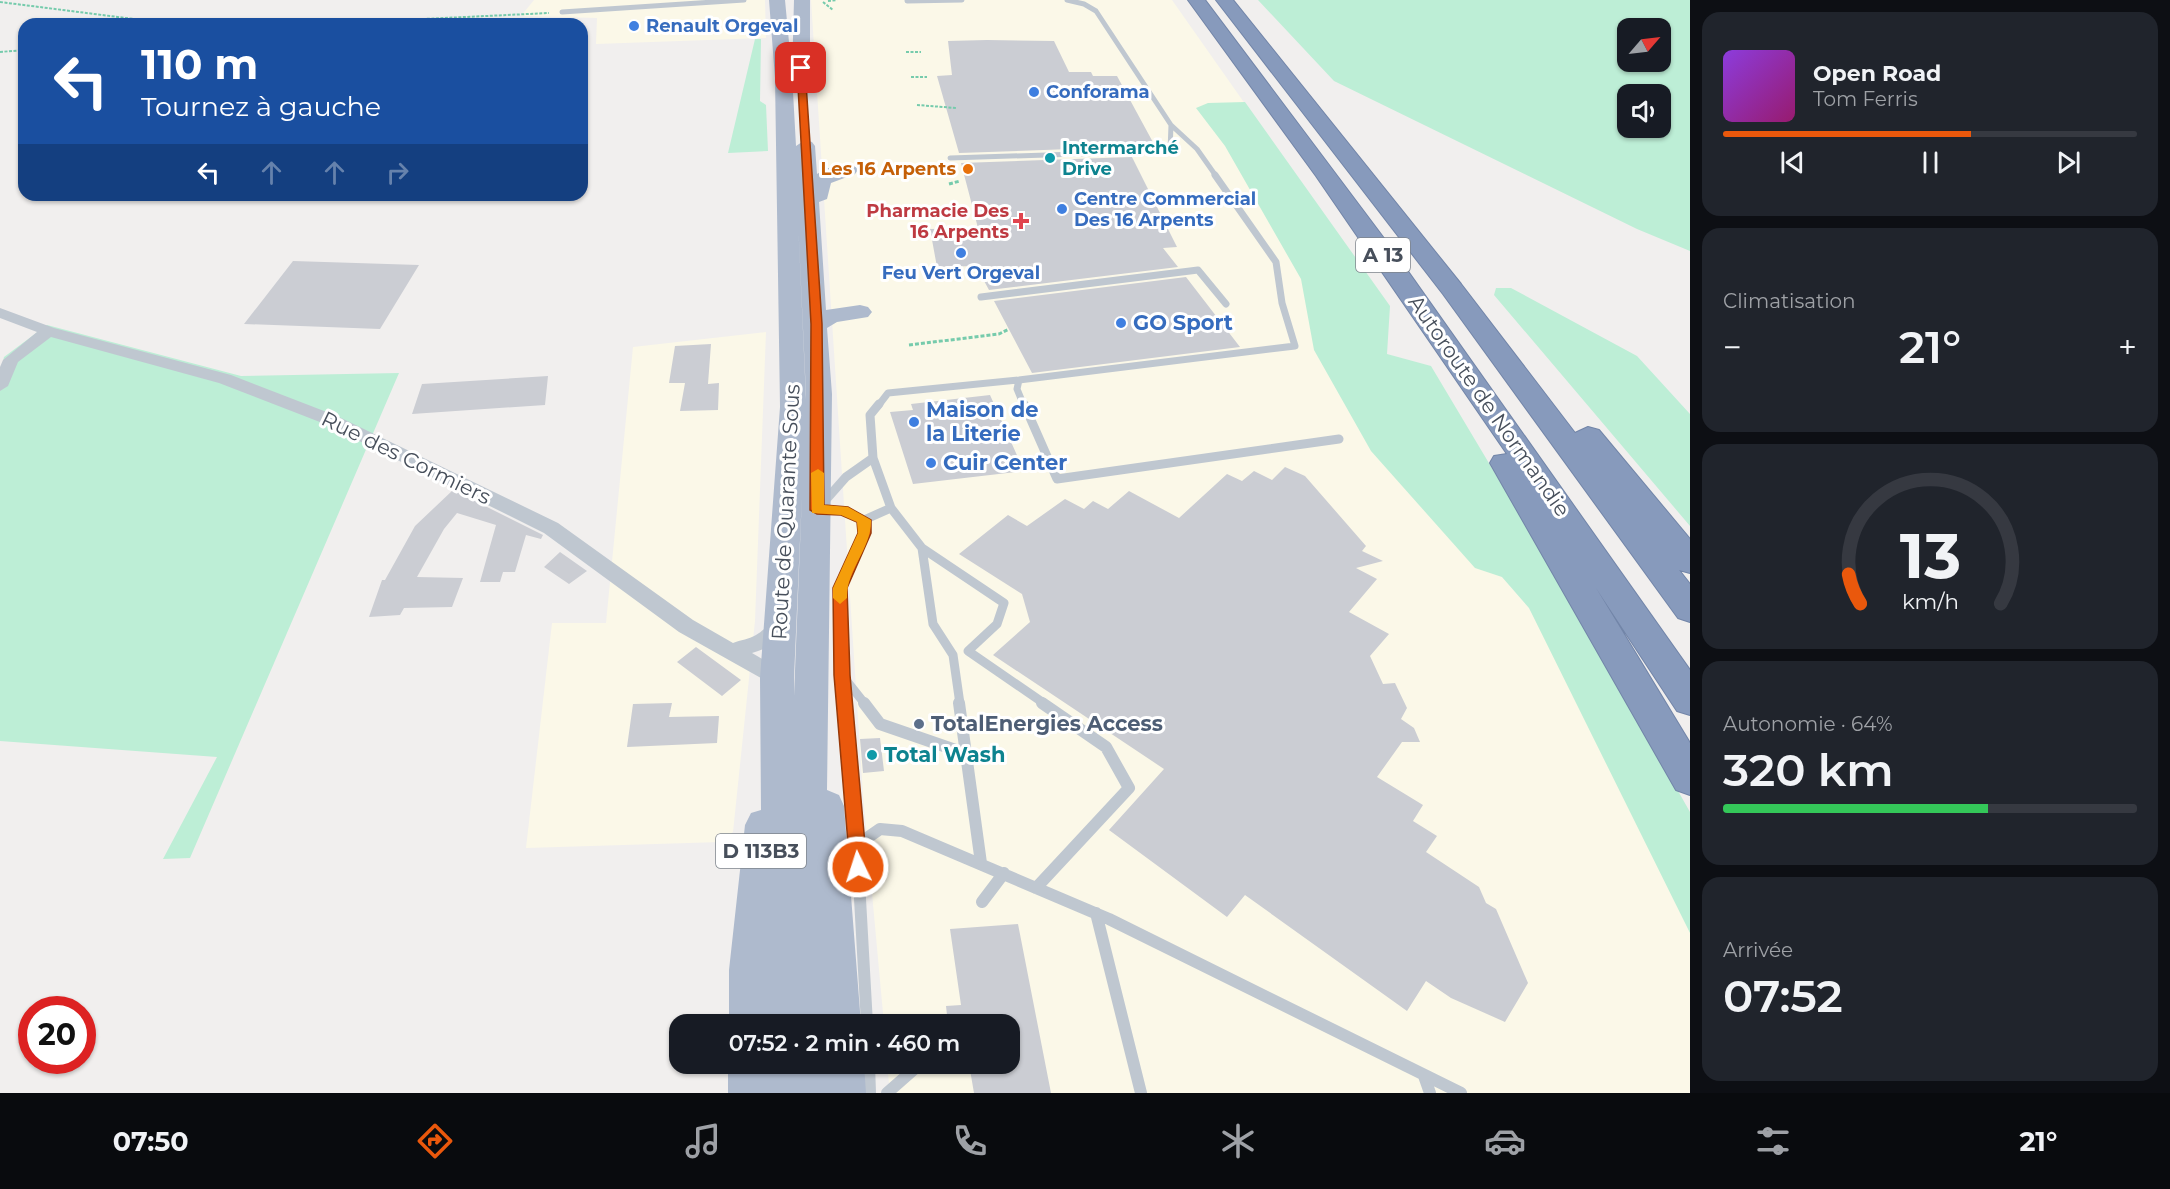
<!DOCTYPE html>
<html lang="fr">
<head>
<meta charset="utf-8">
<style>
	body { margin:0; font-family:Montserrat,sans-serif; background:#20242c; color:#f1f3f6; height:100vh; display:flex; flex-direction:column; font-size:22px; white-space:nowrap }
	* { box-sizing:border-box; margin:0 }
	p { font-size:20px; color:#9ea1a6 }
	.icon { flex:none; width:33px; height:33px; fill:none; stroke:currentColor; stroke-width:2; stroke-linecap:round; stroke-linejoin:round }
	.map { position:relative; flex:1; overflow:hidden }
	.drawer { display:flex; flex-direction:column; gap:12px; padding:12px; background:#0d0f14; width:480px }
	.drawer>* { flex:none }
	.banner { position:absolute; left:18px; top:18px; width:570px; height:183px; border-radius:18px; box-shadow:0 2px 4px #0004; background:#1a4fa0; color:#fff; overflow:hidden }
	.needle { width:39px; rotate:62deg }
	.buttons { position:absolute; left:1617px; top:18px; display:grid; gap:12px }
	.buttons a { display:grid; place-items:center; width:54px; height:54px; border-radius:12px; background:#171b24; box-shadow:0 2px 4px #0004; font-size:30px }
	.speed { position:absolute; left:18px; top:996px; display:flex; gap:12px; font-size:30px; font-weight:700; text-align:center }
	.speed>* { display:grid; place-content:center; width:78px; height:78px; border-radius:50%; background:#171b24; box-shadow:0 2px 4px #0004; line-height:1 }
	.speed .limit { border:9px solid #d22; background:#fff; color:#111 }
	.pin { position:absolute; display:grid; place-items:center; width:51px; height:51px; color:#fff; margin:-26px; border-radius:12px; box-shadow:0 3px 9px #0006 }
	.me { position:absolute; width:66px; margin:-33px; rotate:356deg; stroke-linejoin:round; filter:drop-shadow(0 0 4px #0008) }
	.turn { display:flex; align-items:center; gap:21px; height:126px; padding:0 24px; font-size:27px }
	.turn .icon { width:78px; height:78px; stroke-width:2.5 }
	.turn b { display:block; font-size:42px; line-height:51px }
	.lanes { display:flex; align-items:center; height:57px; padding:0 24px; background:#0003; justify-content:center; gap:30px; direction:ltr }
	.lanes .off { opacity:.35 }
	.big { font-size:45px; font-weight:600; line-height:1.1 }
	.drawer .widget { flex:1; display:flex; flex-direction:column; justify-content:center; gap:9px; min-width:0; padding:0 21px; border-radius:18px; background:#20242c }
	.drawer .dial { align-items:center; gap:0 }
	.dial svg { height:156px; overflow:visible; fill:none; stroke:#363941; stroke-width:7; stroke-linecap:round; text-anchor:middle }
	.dial text { fill:#f1f3f6; stroke:none }
	.song { display:flex; align-items:center; gap:18px }
	.cover { width:72px; height:72px; border-radius:9px; background:linear-gradient(135deg,hsl(270 70% 55%),hsl(320 70% 35%)) }
	.played { height:6px; border-radius:3px; background:linear-gradient(90deg,#ea580c 60%,#363941 60%) }
	.keys { display:flex; justify-content:space-around; direction:ltr }
	.heat { display:flex; justify-content:space-between; align-items:center; font-size:33px; direction:ltr }
	.charge { height:9px; border-radius:4px; background:linear-gradient(90deg,#34c759 64%,#363941 0) }
	.trip { position:absolute; left:669px; top:1014px; width:351px; height:60px; border-radius:18px; background:#171b24; box-shadow:0 2px 4px #0004; font-weight:600; line-height:60px; text-align:center }
	.dock { display:flex; height:96px; justify-content:space-around; align-items:center; background:#090b0e; color:#9ea1a6 }
	.dock .icon { width:42px; height:42px }
	.dock .selected { color:#ea580c }
	.dock b { font-size:27px; color:#f1f3f6 }
	main { display:flex; flex:1; min-height:0 }
	.map>svg:first-child { display:block }
	.commercial { fill:#fbf8e8 }
	.green { fill:#bdeed6; fill-rule:evenodd }
	.building { fill:#cbcdd3 }
	.lines { fill:none; stroke-linecap:round; stroke-linejoin:round }
	.highway-casing { stroke:#7285a8; stroke-width:2 }
	.path-far1 { stroke:#76cbac; stroke-width:2; stroke-dasharray:3 1.5; stroke-linecap:butt }
	.path { stroke:#76cbac; stroke-width:3; stroke-dasharray:4 2; stroke-linecap:butt }
	.lane-far3 { stroke:#bfc7d0; stroke-width:5 }
	.lane-far2 { stroke:#bfc7d0; stroke-width:7 }
	.lane-far1 { stroke:#bfc7d0; stroke-width:9 }
	.lane { stroke:#bfc7d0; stroke-width:12 }
	.street { fill:#bfc7d0; fill-rule:evenodd }
	.primary { fill:#aebacd; fill-rule:evenodd }
	.highway { fill:#879abc; fill-rule:evenodd }
	.route { fill:#ea580c; stroke:#983908; stroke-width:1.5 }
	.slow { fill:#f59e0b }
	.shop-dot { fill:#3f7fe0; stroke:#fff; stroke-width:2 }
	.culture-dot { fill:#0f9aa8; stroke:#fff; stroke-width:2 }
	.food-dot { fill:#e8710a; stroke:#fff; stroke-width:2 }
	.health-dot { fill:#e0444e; stroke:#fff; stroke-width:2 }
	.service-dot { fill:#5c6f8a; stroke:#fff; stroke-width:2 }
	.labels { text-anchor:middle; stroke-width:6; stroke-linejoin:round; paint-order:stroke }
	.far-shop-label { font-size:18px; font-weight:bold; fill:#366cbe; stroke:#fff; text-anchor:start }
	.far-culture-label { font-size:18px; font-weight:bold; fill:#0d838f; stroke:#fff; text-anchor:start }
	.far-food-label { font-size:18px; font-weight:bold; fill:#c56008; stroke:#fff; text-anchor:end }
	.far-health-label { font-size:18px; font-weight:bold; fill:#be3a42; stroke:#fff; text-anchor:end }
	.shield { fill:#fff; stroke:#7e848c; stroke-width:1.5 }
	.shield-label { font-size:20px; font-weight:bold; fill:#474f5b }
	.shop-label { font-size:21px; font-weight:bold; fill:#366cbe; stroke:#fff; text-anchor:start }
	.street-label { font-size:21px; fill:#474f5b; stroke:#fff }
	.service-label { font-size:21px; font-weight:bold; fill:#4e5e75; stroke:#fff; text-anchor:start }
	.culture-label { font-size:21px; font-weight:bold; fill:#0d838f; stroke:#fff; text-anchor:start }
</style>
</head>
<body>
<main>
<div class="map">
<svg width="1690" height="1093" viewBox="0 0 1690 1093">
	<rect width="100%" height="100%" fill="#f1efee"/>
	<path class="commercial" d="M534,0H765L766,38L596,44L597,18L521,16Z
		M811,0H1172L1369,280L1393,451L1529,608L1690,908V1093H890L887,1064H1010V1024H884L863,795Z
		M766,332L755,621L733,832L721,842L526,848L552,623H606L633,347Z"/>
	<path class="green" d="M1258,0H1690V251L1637,229L1334,81ZM1660,28V62H1628V28ZM1628,94H1660V128H1628Z
		M755,39H761L760,101L766,105L768,151L728,153Z
		M1245,102L1390,306L1387,354L1431,366L1542,552L1690,812V933L1529,608L1502,577L1475,568L1371,451L1314,350L1301,279L1225,146L1196,108L1208,103Z
		M1496,288H1511L1637,356L1690,414V526L1494,295Z
		M47,325L241,376L399,373L190,858L163,859L217,757L0,741V374L4,357Z"/>
	<path class="building" d="M987,40L1054,41L1069,72H1091L1093,76H1117L1155,146L959,153L937,76L952,75L948,41Z
		M1132,157L1177,247L1163,248L1178,267L989,290L976,266L937,267L930,229L978,228L961,163Z
		M293,261L419,265L380,329L244,324Z
		M1186,277L1240,347L1032,373L994,301Z
		M711,344L708,384L719,383L718,410L680,411L685,383H669L675,346Z
		M548,376L545,405L412,414L422,384Z
		M990,395L1024,471L913,484L890,412L913,410L911,404Z
		M1285,467L1305,476L1366,546L1362,551L1383,561L1356,568L1377,579L1349,612L1389,634L1370,656L1383,684L1395,683L1407,708L1401,719L1414,728L1420,742H1402L1377,777L1423,805L1413,821L1437,836L1426,852L1479,887L1486,903L1496,909L1528,983L1505,1022L1451,998L1426,981L1407,1011L1245,895L1227,917L1109,830L1164,769L993,655L1030,622L1022,594L959,554L1008,515L1027,526L1065,499L1084,509L1093,501L1108,509L1129,491L1179,518L1227,474L1242,481L1254,471L1272,480Z
		M453,490L543,535L541,539L526,535L515,572H503L500,582H480L496,525L457,513L444,529L417,577L463,578L452,607L404,608L400,615L369,617L382,580H385L415,526Z
		M560,552L587,571L569,584L544,567Z
		M696,647L741,680L722,696L677,662Z
		M672,703L669,717L719,716L717,743L627,747L633,704Z
		M880,738L884,771L863,773L860,739Z
		M1018,924L1051,1093H974L969,1064H1010V1024H948L946,1006L961,1005L950,929Z"/>
	<g class="lines">
		<g class="highway-casing">
			<path id="highway" d="M1188,0H1205L1395,253L1690,670V715L1677,711L1596,588L1690,743V795L1676,790L1490,463L1494,456L1507,454L1316,176Z
				M1216,0H1233L1461,284L1575,433L1588,427L1599,430L1690,539V573L1679,570L1690,584V622L1678,618L1443,294Z"/>
		</g>
		<path class="path-far1" d="M828,1L837,0
			M0,2L173,24
			M823,2L833,10
			M319,24L549,13
			M0,52L24,50
			M906,52H921
			M911,77H927
			M917,105L956,108"/>
		<path class="path" d="M949,184L960,181
			M909,345L999,334L1009,329"/>
		<path class="lane-far3" d="M907,1L962,0
			M562,12L744,0
			M1171,125L1197,149L1216,176
			M950,158L1170,151L1171,125L1096,11L1084,4L1067,0"/>
		<path class="lane-far2" d="M981,297L1198,270L1226,304
			M1019,380L1017,389L1024,406
			M878,406L888,393L1019,380L1295,346L1282,303L1276,262L1215,175"/>
		<path class="lane-far1" d="M879,404L870,415L873,458L891,508L922,548L933,624L953,655L960,704
			M1024,404L1057,479L1339,439
			M823,503L846,477L873,458
			M818,510L843,511L864,520V533L840,588L845,704
			M864,520L891,508
			M922,548L1004,603L997,624L968,651L1045,704
			M842,675L865,704"/>
		<path class="lane" d="M844,703L857,845L867,1024
			M864,703L880,724L967,754
			M959,703L981,863
			M857,845L880,829L902,831L1109,919L1461,1093
			M1036,888L1129,788L1106,747L1042,703
			M982,902L1004,873
			M1096,913L1141,1093
			M869,1064L870,1093
			M1424,1076L1430,1093
			M887,1093L920,1064"/>
		<path class="street" d="M0,308L54,328L231,375L337,416L558,523L693,620L733,643C740,640 750,639 756,635C769,628 772,614 788,619L791,625C783,641 768,648 752,653L785,672L788,678L785,684L777,687L679,632L544,533L325,424L219,383L51,337L18,362L8,386L0,391V367L3,360L37,332L0,318Z"/>
		<path class="primary" d="M769,0H785L792,74L794,0H810V74L801,79L792,74L796,146L805,140L812,142L815,146L817,174C829,167 841,162 855,166L858,170L855,174L831,183L827,199L819,202L826,310L860,305L868,307L872,312L868,317L837,322L827,328L832,394L827,790L839,795L844,806L861,1024H729V970L745,825L751,813L761,810L760,678L780,407L775,78ZM798,219L806,394V399ZM802,494L794,696V678Z
			M728,1064H864L866,1093H728Z"/>
		<use href="#highway" class="highway"/>
	</g>
	<path class="route" d="M801,65L805,68L822,324L824,505L848,507L871,520V533L847,588L850,675L867,867L865,873L858,875L852,873L850,867L834,675L833,588L858,533L857,522L841,515L817,514L810,510L811,324L797,68Z"/>
	<path class="slow" d="M818,469L824,473V505L848,507L871,520C872,548 846,570 847,598L840,604L833,598V588L858,533L857,522L841,515L812,513L811,473Z"/>
	<g class="shop-dot">
		<circle cx="634" cy="26" r="6"/>
		<circle cx="1034" cy="92" r="6"/>
		<circle cx="1062" cy="209" r="6"/>
		<circle cx="961" cy="253" r="6"/>
		<circle cx="1121" cy="323" r="6"/>
		<circle cx="914" cy="422" r="6"/>
		<circle cx="931" cy="463" r="6"/>
	</g>
	<g class="culture-dot">
		<circle cx="1050" cy="158" r="6"/>
		<circle cx="872" cy="755" r="6"/>
	</g>
	<circle class="food-dot" cx="968" cy="169" r="6"/>
	<path class="health-dot" d="M1018 212h6v6h6v6h-6v6h-6v-6h-6v-6h6z"/>
	<circle class="service-dot" cx="919" cy="724" r="6"/>
	<g class="labels">
		<g class="far-shop-label">
			<text x="646" y="32">Renault Orgeval</text>
			<text x="1046" y="98">Conforama</text>
			<text x="1074" y="205">Centre Commercial<tspan x="1074" dy="21">Des 16 Arpents</tspan></text>
			<text x="961" y="279" text-anchor="middle">Feu Vert Orgeval</text>
		</g>
		<g class="far-culture-label">
			<text x="1062" y="154">Intermarché<tspan x="1062" dy="21">Drive</tspan></text>
		</g>
		<g class="far-food-label">
			<text x="956" y="175">Les 16 Arpents</text>
		</g>
		<g class="far-health-label">
			<text x="1009" y="217">Pharmacie Des<tspan x="1009" dy="21">16 Arpents</tspan></text>
		</g>
		<g class="shield">
			<rect x="1356" y="238" width="54" height="34" rx="4.5"/>
			<rect x="716" y="834" width="90" height="34" rx="4.5"/>
		</g>
		<g class="shield-label">
			<text x="1383" y="262">A 13</text>
			<text x="761" y="858">D 113B3</text>
		</g>
		<g class="shop-label">
			<text x="1133" y="330">GO Sport</text>
			<text x="926" y="417">Maison de<tspan x="926" dy="24">la Literie</tspan></text>
			<text x="943" y="470">Cuir Center</text>
		</g>
		<g class="street-label">
			<text transform="translate(1489 406) rotate(55)" y="7">Autoroute de Normandie</text>
			<text transform="translate(406 458) rotate(26)" y="7">Rue des Cormiers</text>
			<text transform="translate(786 512) rotate(-87)" y="7">Route de Quarante Sous</text>
		</g>
		<g class="service-label">
			<text x="931" y="731">TotalEnergies Access</text>
		</g>
		<g class="culture-label">
			<text x="884" y="762">Total Wash</text>
		</g>
	</g>
</svg>
<div class="buttons">
<a><svg class="needle" viewBox="-14 -14 28 28"><path d="M0-13l5 13h-10z" fill="#e53935"/><path d="M0 13l5-13h-10z" fill="#9ea1a6"/></svg></a>
<a><svg class="icon" aria-label="sound" viewBox="0 0 24 24"><path d="M4 9h4l5-4v14l-5-4H4zM17 9q2 3 0 6"/></svg></a>
</div>
<div class="speed"><div class="limit">20</div></div>
<div class="pin" style="left:801px;top:68px;background:#d93025"><svg class="icon" aria-label="arrive" viewBox="0 0 24 24"><path d="M6 21V4h12l-3 4 3 4H6"/></svg></div>
<svg class="me" style="left:858px;top:867px" viewBox="-20 -20 40 40"><circle r="17" fill="#ea580c" stroke="#fff" stroke-width="3"/><path d="M0-11L8 9 0 5-8 9z" fill="#fff"/></svg>
<div class="trip">07:52 · 2 min · 460 m</div>
<div class="banner">
<div class="turn"><svg class="icon" aria-label="left" viewBox="0 0 24 24"><path d="M17 20v-9H6M10 6l-5 5 5 5"/></svg><div><b>110 m</b>Tournez à gauche</div></div>
<div class="lanes"><svg class="icon" aria-label="left" viewBox="0 0 24 24"><path d="M17 20v-9H6M10 6l-5 5 5 5"/></svg><svg class="icon off" aria-label="ahead" viewBox="0 0 24 24"><path d="M12 20V5M6 11l6-6 6 6"/></svg><svg class="icon off" aria-label="ahead" viewBox="0 0 24 24"><path d="M12 20V5M6 11l6-6 6 6"/></svg><svg class="icon off" aria-label="right" viewBox="0 0 24 24"><path d="M7 20v-9h11M14 6l5 5-5 5"/></svg></div>
</div>
</div>
<section class="drawer">
<div class="widget">
<div class="song"><i class="cover"></i><div><b>Open Road</b><p>Tom Ferris</p></div></div>
<div class="played"></div>
<div class="keys"><svg class="icon" aria-label="previous" viewBox="0 0 24 24"><path d="M18 5L8 12l10 7zM5 5v14"/></svg><svg class="icon" aria-label="pause" viewBox="0 0 24 24"><path d="M8 5v14M16 5v14"/></svg><svg class="icon" aria-label="next" viewBox="0 0 24 24"><path d="M6 5l10 7-10 7zM19 5v14"/></svg></div>
</div>
<div class="widget"><p>Climatisation</p>
<div class="heat"><a>−</a><b class="big">21°</b><a>+</a></div>
</div>
<div class="widget dial"><svg viewBox="0 0 100 80">
<path d="M14 69A42 42 0 1 1 86 69"/>
<path d="M14 69A42 42 0 0 1 8 54" stroke="#ea580c"/>
<text x="50" y="56" font-size="32" font-weight="700">13</text>
<text x="50" y="72" font-size="11">km/h</text>
</svg></div>
<div class="widget"><p>Autonomie · 64%</p><b class="big">320 km</b><div class="charge"></div></div>
<div class="widget"><p>Arrivée</p><b class="big">07:52</b></div>
</section>
</main>
<nav class="dock">
<b>07:50</b>
<svg class="icon selected" aria-label="directions" viewBox="0 0 24 24"><path d="M12 3l9 9-9 9-9-9zM9 14v-3h6M13 9l2 2-2 2"/></svg>
<svg class="icon" aria-label="music" viewBox="0 0 24 24"><path d="M9 18V5l10-2v13"/><circle cx="6" cy="18" r="3"/><circle cx="16" cy="16" r="3"/></svg>
<svg class="icon" aria-label="phone" viewBox="0 0 24 24"><path d="M5 4h4l2 5-3 2q2 4 5 5l2-3 5 2v4C11 20 4 13 5 4z"/></svg>
<svg class="icon" aria-label="climate" viewBox="0 0 24 24"><path d="M12 3v18M4 7l16 10M4 17L20 7"/></svg>
<svg class="icon" aria-label="car" viewBox="0 0 24 24"><path d="M5 17H2v-5l4-1 3-4h7l3 4 3 1v5h-3M9 17h6M6 11h13"/><circle cx="7" cy="17" r="2"/><circle cx="17" cy="17" r="2"/></svg>
<svg class="icon" aria-label="filters" viewBox="0 0 24 24"><path d="M4 7h16M4 17h16"/><circle cx="9" cy="7" r="2"/><circle cx="15" cy="17" r="2"/></svg>
<b>21°</b>
</nav>
</body>
</html>
